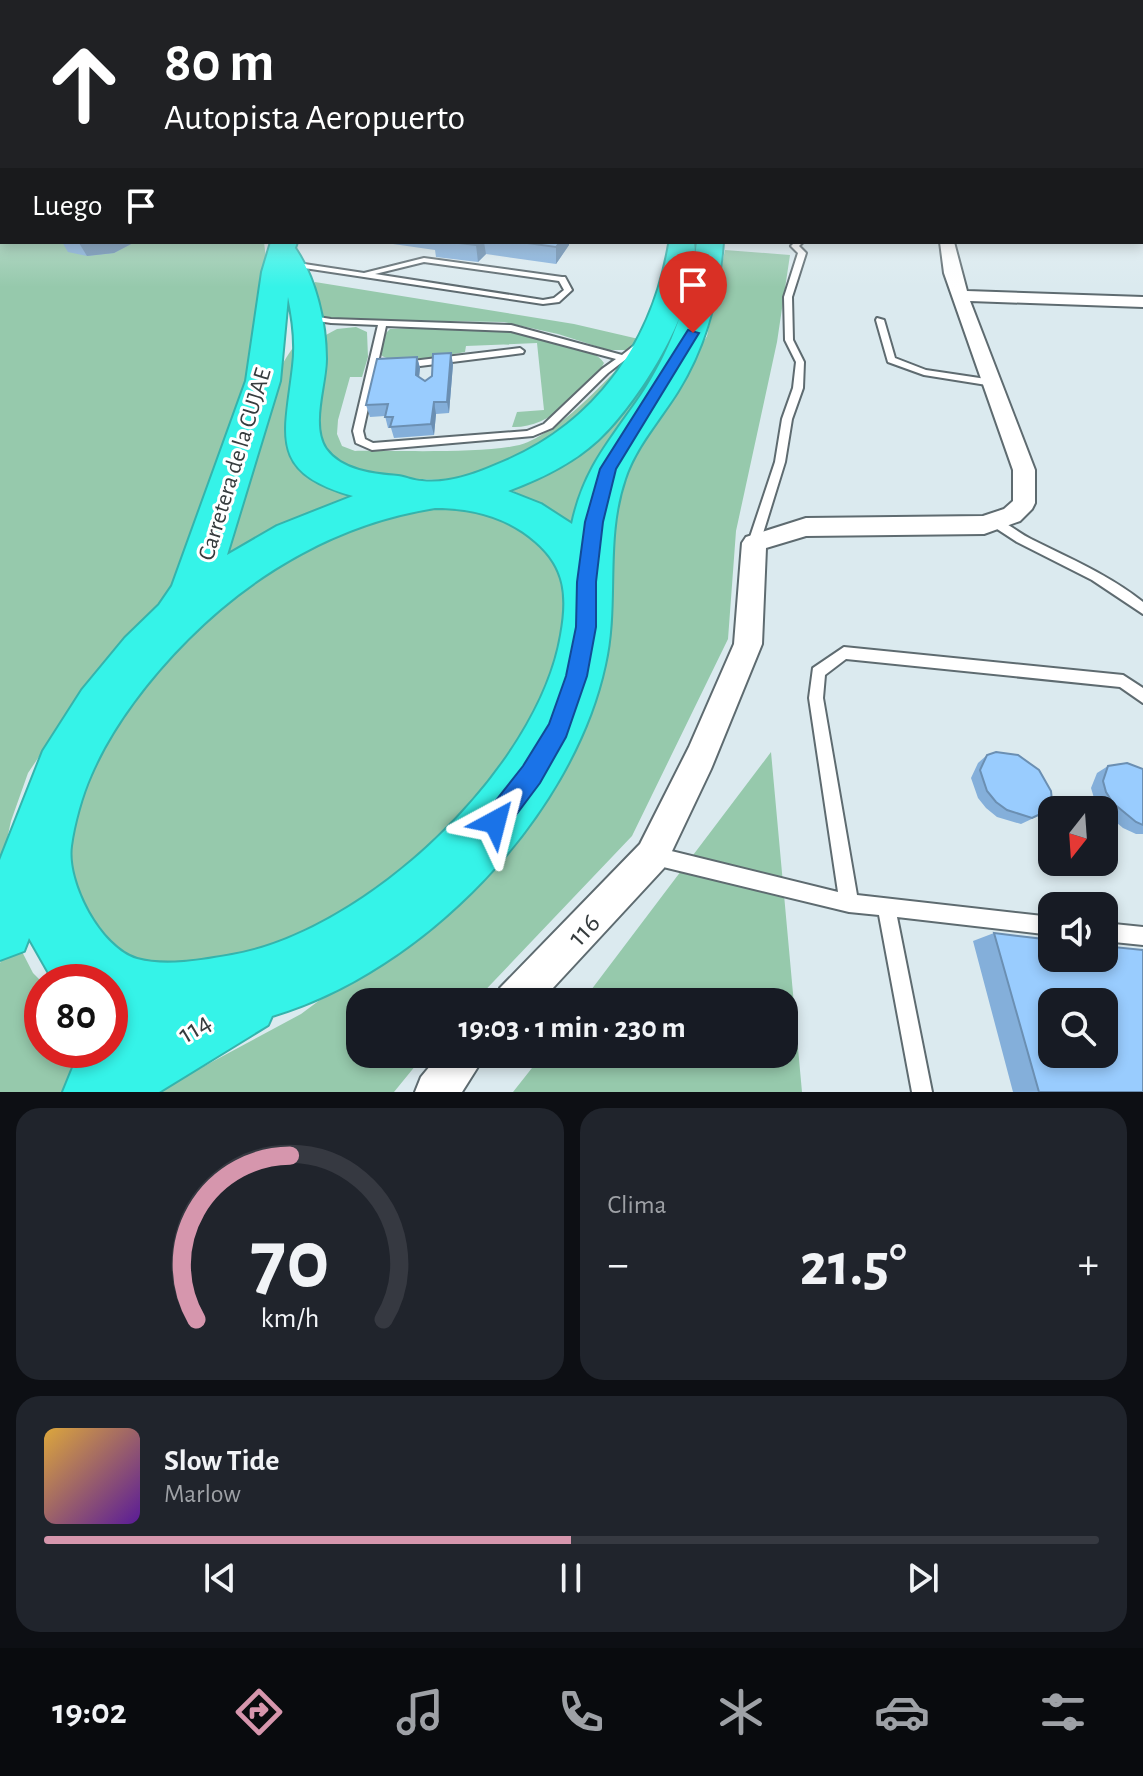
<!DOCTYPE html>
<html lang="es">
<head>
<meta charset="utf-8">
<style>
	body { margin:0; font-family:"Alegreya Sans",sans-serif; background:#20242c; color:#f1f3f6; height:100vh; display:flex; flex-direction:column; font-size:30px; white-space:nowrap }
	* { box-sizing:border-box; margin:0 }
	p { font-size:26px; color:#9ea1a6 }
	.icon { flex:none; width:44px; height:44px; fill:none; stroke:currentColor; stroke-width:2; stroke-linecap:round; stroke-linejoin:round }
	.map { position:relative; height:1092px; overflow:hidden }
	.details { display:flex; flex-direction:column; gap:16px; padding:16px; background:#0d0f14; flex:1 }
	.details>* { flex:none }
	.hud { position:absolute; left:0px; top:0px; width:1144px; height:244px; box-shadow:0 4px 12px #0003; background:#202124; color:#fff; overflow:hidden }
	.needle { width:52px; rotate:197deg }
	.buttons { position:absolute; left:1038px; top:796px; display:grid; gap:16px }
	.buttons a { display:grid; place-items:center; width:80px; height:80px; border-radius:16px; background:#171b24; box-shadow:0 4px 12px #0003; font-size:40px }
	.speed { position:absolute; left:24px; top:964px; display:flex; gap:16px; font-size:40px; font-weight:700; text-align:center }
	.speed>* { display:grid; place-content:center; width:104px; height:104px; border-radius:50%; background:#171b24; box-shadow:0 4px 12px #0003; line-height:1 }
	.speed .limit { border:12px solid #d22; background:#fff; color:#111 }
	.pin { position:absolute; display:grid; place-items:center; width:68px; height:68px; color:#fff; margin:-82px -34px; border-radius:50% 50% 50% 0; rotate:-45deg; box-shadow:0 0 8px #0007 }
	.pin .icon { rotate:45deg }
	.me { position:absolute; width:88px; margin:-44px; rotate:38deg; stroke-linejoin:round; filter:drop-shadow(0 0 6px #0008) }
	.turn { display:flex; align-items:center; gap:28px; height:168px; padding:0 32px; font-size:36px }
	.turn .icon { width:104px; height:104px; stroke-width:2.5 }
	.turn b { display:block; font-size:56px; line-height:68px }
	.then { display:flex; align-items:center; height:76px; padding:0 32px; background:#0003; gap:16px; font-size:30px }
	.big { font-size:60px; font-weight:700; line-height:1.1 }
	.details .tile { flex:1; display:flex; flex-direction:column; justify-content:center; gap:12px; min-width:0; padding:0 28px; border-radius:24px; background:#20242c }
	.details .dial { align-items:center; gap:0 }
	.dial svg { height:208px; overflow:visible; fill:none; stroke:#363941; stroke-width:7; stroke-linecap:round; text-anchor:middle }
	.dial text { fill:#f1f3f6; stroke:none }
	.song { display:flex; align-items:center; gap:24px }
	.cover { width:96px; height:96px; border-radius:12px; background:linear-gradient(135deg,hsl(40 70% 55%),hsl(270 70% 35%)) }
	.played { height:8px; border-radius:4px; background:linear-gradient(90deg,#d696ad 50%,#363941 50%) }
	.keys { display:flex; justify-content:space-around; direction:ltr }
	.heat { display:flex; justify-content:space-between; align-items:center; font-size:44px; direction:ltr }
	.details .tiles { flex:1; display:grid; gap:16px; grid-template-columns:1fr 1fr }
	.tile:last-child { grid-column:span 2 }
	.trip { position:absolute; left:346px; top:988px; width:452px; height:80px; border-radius:24px; background:#171b24; box-shadow:0 4px 12px #0003; font-weight:700; line-height:80px; text-align:center }
	.tabs { display:flex; height:128px; justify-content:space-around; align-items:center; background:#090b0e; color:#9ea1a6 }
	.tabs .icon { width:56px; height:56px }
	.tabs .active { color:#d696ad }
	.tabs b { font-size:36px; color:#f1f3f6 }
	.map>svg:first-child { display:block }
	.green { fill:#96c9ac }
	.lines { fill:none; stroke-linecap:round; stroke-linejoin:round }
	.lane-casing { stroke:#5e6b70; stroke-width:4 }
	.street-casing { stroke:#5e6b70; stroke-width:4 }
	.highway-casing { stroke:#35b3ac; stroke-width:4 }
	.lane { fill:#fff; fill-rule:evenodd }
	.street { fill:#fff; fill-rule:evenodd }
	.highway { fill:#35f3e8; fill-rule:evenodd }
	.wall { fill:#84afda }
	.shaded-wall { fill:#6b8fb2 }
	.building { fill:#99ccfe; stroke:#6b8fb2; stroke-width:2; fill-rule:evenodd }
	.route { fill:#1a73e8; stroke:#114b97; stroke-width:2 }
	.labels { text-anchor:middle; stroke-width:6; stroke-linejoin:round; paint-order:stroke }
	.street-label { font-size:24px; fill:#363c3e; stroke:#fff }
	.near-street-label { font-size:28px; fill:#363c3e; stroke:#fff }
</style>
</head>
<body>
<div class="map">
<svg width="1143" height="1092" viewBox="0 0 1143 1092">
	<rect width="100%" height="100%" fill="#dbeaef"/>
	<path class="green" d="M0,227L2,242H264L267,266L256,369L178,585L82,693L28,773L11,821L0,871Z
		M688,242H700L695,294L580,530L534,501L504,487L581,444L686,264Z
		M725,250L790,255L777,342L736,531L728,639L632,836L474,1002H360V1054H425L394,1092H156L301,1014L464,893L557,785L591,684L612,515L622,473L707,336Z
		M315,282L574,324L643,340L629,350H608L558,334L504,322L325,319L320,318L310,288Z
		M460,326C489,329 590,339 604,363C589,393 546,429 512,427L517,412L544,410L537,343L466,346L465,352C447,355 393,366 381,355L386,333L390,329Z
		M356,327L367,332L368,357L362,377H350L338,420L337,434L342,446L355,451C391,450 501,455 528,442C570,423 604,381 636,350L595,413L495,474L446,480L356,477L316,444L324,336L337,329Z
		M301,340L295,427L361,493L214,569C229,520 266,366 301,340Z
		M435,501L528,525L567,573L565,675L499,790L319,941L168,972L120,953L73,906L64,823L145,668L294,547Z
		M771,752L802,1092H513L543,1054H784V1002H582Z
		M15,938L33,973L42,982V1050H110V1031L136,1040L75,1092H0V963Z"/>
	<g class="lines">
		<g class="lane-casing">
			<path id="lane" d="M2,155V162L0,161V156Z
				M0,202H2V206H0Z
				M795,242H803L799,246L806,253L792,297L793,340L804,362L803,388L792,419L785,462L760,543L754,547L748,543L775,462L782,419L793,388L796,362L785,340L784,297L798,253L791,246Z
				M424,258L562,277H565L572,290L559,302L543,304L291,266L287,264L291,262L364,273ZM424,262L559,281L564,290L554,298L543,300L375,274Z
				M305,315L331,319L511,325L622,355L636,344L643,346L608,373L552,428L533,436L372,450L356,443L353,431L378,325L331,323L305,319ZM386,326L511,331L616,359L602,369L544,424L527,431L373,443L365,439L363,431Z
				M877,318L884,320L895,358L926,370L993,380L998,383L993,386L924,375L888,362L876,320Z
				M520,348L524,351L523,353L404,368L399,365L404,362Z
				M995,518C1008,523 1020,534 1033,540C1071,559 1109,575 1143,602V614L1092,580L1017,542L991,525L989,522L991,519Z
				M844,647L1123,675L1143,688V703L1120,687L846,659L825,675L823,698L857,895L1052,917V935L897,917L932,1092H912L879,915L849,912L655,865L649,862L646,856L649,850L655,847L838,892L809,698L813,668Z
				M1104,923L1143,927V945L1104,941Z"/>
		</g>
		<g class="street-casing">
			<path id="street" d="M940,242H954L967,291L1143,297V307L970,301L1035,470V503L1032,509L1020,521L984,534L806,536L766,548L762,644L711,769L664,868L540,1002H495L500,988L640,844L689,747L734,644L742,543L746,537L806,518L983,516L1004,509L1013,501V470L944,273Z
				M440,1054H486L462,1092H415L421,1077Z"/>
		</g>
		<g class="highway-casing">
			<path id="highway" d="M271,242H297L295,248C316,279 326,322 326,359C326,385 310,425 326,449C342,471 374,474 398,476C406,477 414,481 422,481C448,484 475,474 498,464C594,426 652,344 669,244L694,242C703,300 640,401 598,440C572,464 540,479 508,491L541,504L572,524C585,463 615,436 647,386C675,341 690,294 697,242H723C719,295 706,346 678,391C660,420 636,446 625,479C604,540 619,604 605,665C572,818 422,972 272,1016L268,1025L159,1092H63L74,1065L91,1050H110V1036L126,1026L110,1020V982H54L29,938L24,951L0,960V860L43,751L82,690L125,638L159,605L172,586L246,381L262,272ZM288,297C293,320 296,343 293,366C285,436 268,472 353,496L277,526L227,555L280,381ZM435,508C472,508 508,517 536,542C566,568 568,597 561,635C538,770 366,932 232,955C203,960 166,967 137,959C100,948 66,882 71,846C74,824 82,795 91,775C112,726 150,677 188,639C256,571 340,523 435,508Z"/>
		</g>
		<use href="#lane" class="lane"/>
		<use href="#street" class="street"/>
		<use href="#highway" class="highway"/>
	</g>
	<path class="wall" d="M2,175V201H0V176Z
		M62,242H135L114,253L87,256L68,252Z
		M379,242H569V245L556,264L486,254L478,262L436,257L435,250Z
		M417,357L420,368L419,377L425,381L453,364L449,413L436,414L434,435L394,438L391,428H388L385,416L370,417L366,405Z
		M987,755L1049,810L1038,816L1021,824L997,817L986,808L978,798L971,778L978,763Z
		M1108,766L1143,769V834H1136L1123,828L1104,812V810H1101L1094,798L1091,788L1097,773Z
		M994,933L1143,1092H1013L973,941Z"/>
	<path class="shaded-wall" d="M2,135V148L0,149V136Z
		M92,242H135L114,253L87,256L79,243Z
		M479,242H484L486,254L478,262L476,245Z
		M560,242H569V245L556,264V247Z
		M451,353L453,364L449,413L447,402Z
		M417,357L420,368L418,387L416,375Z
		M434,402L436,414L434,435L431,424Z"/>
	<path class="building" d="M2,175V190H0V176Z
		M450,242H479L476,245Z
		M520,242H560L556,247Z
		M451,353L447,402H434L431,424L390,427L393,417H385L388,404L366,405L377,359L417,357L416,375L425,381L432,376L433,354Z
		M996,752L1018,755L1039,770L1051,791L1052,801L1049,810L1032,818L1007,810L996,802L987,791L980,770L987,755Z
		M1127,763L1143,769V825L1136,822L1113,803L1106,792L1103,781L1108,766Z
		M994,933L1052,940V958H1104V946L1143,950V1092H1039ZM1052,1002H1104V1054H1052Z"/>
	<linearGradient id="sky" x2="0" y2="1"><stop stop-color="#8cb0e8"/><stop offset="0.47" stop-color="#eff6f8"/><stop offset="1" stop-color="#eff6f8" stop-opacity="0"/></linearGradient>
	<rect width="1143" height="287" fill="url(#sky)"/>
	<path class="route" d="M688,330L699,333L616,469L603,522L596,582V627L587,676L566,737L540,783L504,831L495,834L486,831L483,822L486,813L523,766L549,724L566,676L576,627L577,582L585,522L600,469Z"/>
	<g class="labels">
		<g class="street-label">
			<text transform="translate(234 464) rotate(-73)" y="8">Carretera de la CUJAE</text>
		</g>
		<g class="near-street-label">
			<text transform="translate(583 929) rotate(-47)" y="10">116</text>
			<text transform="translate(194 1027) rotate(-31)" y="10">114</text>
		</g>
	</g>
</svg>
<div class="buttons">
<a><svg class="needle" viewBox="-14 -14 28 28"><path d="M0-13l5 13h-10z" fill="#e53935"/><path d="M0 13l5-13h-10z" fill="#9ea1a6"/></svg></a>
<a><svg class="icon" aria-label="sound" viewBox="0 0 24 24"><path d="M4 9h4l5-4v14l-5-4H4zM17 9q2 3 0 6"/></svg></a>
<a><svg class="icon" aria-label="search" viewBox="0 0 24 24"><circle cx="10" cy="10" r="6"/><path d="M15 15l6 6"/></svg></a>
</div>
<div class="speed"><div class="limit">80</div></div>
<div class="pin" style="left:693px;top:333px;background:#d93025"><svg class="icon" aria-label="arrive" viewBox="0 0 24 24"><path d="M6 21V4h12l-3 4 3 4H6"/></svg></div>
<svg class="me" style="left:495px;top:822px" viewBox="-20 -20 40 40"><path d="M0-17L14 15 0 8-14 15z" fill="#1a73e8" stroke="#fff" stroke-width="4"/></svg>
<div class="trip">19:03 · 1 min · 230 m</div>
<div class="hud">
<div class="turn"><svg class="icon" aria-label="ahead" viewBox="0 0 24 24"><path d="M12 20V5M6 11l6-6 6 6"/></svg><div><b>80 m</b>Autopista Aeropuerto</div></div>
<div class="then">Luego<svg class="icon" aria-label="arrive" viewBox="0 0 24 24"><path d="M6 21V4h12l-3 4 3 4H6"/></svg></div>
</div>
</div>
<section class="details">
<div class="tiles">
<div class="tile dial"><svg viewBox="0 0 100 80">
<path d="M14 69A42 42 0 1 1 86 69"/>
<path d="M14 69A42 42 0 0 1 50 6" stroke="#d696ad"/>
<text x="50" y="56" font-size="32" font-weight="700">70</text>
<text x="50" y="72" font-size="11">km/h</text>
</svg></div>
<div class="tile"><p>Clima</p>
<div class="heat"><a>−</a><b class="big">21.5°</b><a>+</a></div>
</div>
<div class="tile">
<div class="song"><i class="cover"></i><div><b>Slow Tide</b><p>Marlow</p></div></div>
<div class="played"></div>
<div class="keys"><svg class="icon" aria-label="previous" viewBox="0 0 24 24"><path d="M18 5L8 12l10 7zM5 5v14"/></svg><svg class="icon" aria-label="pause" viewBox="0 0 24 24"><path d="M8 5v14M16 5v14"/></svg><svg class="icon" aria-label="next" viewBox="0 0 24 24"><path d="M6 5l10 7-10 7zM19 5v14"/></svg></div>
</div>
</div>
</section>
<nav class="tabs">
<b>19:02</b>
<svg class="icon active" aria-label="directions" viewBox="0 0 24 24"><path d="M12 3l9 9-9 9-9-9zM9 14v-3h6M13 9l2 2-2 2"/></svg>
<svg class="icon" aria-label="music" viewBox="0 0 24 24"><path d="M9 18V5l10-2v13"/><circle cx="6" cy="18" r="3"/><circle cx="16" cy="16" r="3"/></svg>
<svg class="icon" aria-label="phone" viewBox="0 0 24 24"><path d="M5 4h4l2 5-3 2q2 4 5 5l2-3 5 2v4C11 20 4 13 5 4z"/></svg>
<svg class="icon" aria-label="climate" viewBox="0 0 24 24"><path d="M12 3v18M4 7l16 10M4 17L20 7"/></svg>
<svg class="icon" aria-label="car" viewBox="0 0 24 24"><path d="M5 17H2v-5l4-1 3-4h7l3 4 3 1v5h-3M9 17h6M6 11h13"/><circle cx="7" cy="17" r="2"/><circle cx="17" cy="17" r="2"/></svg>
<svg class="icon" aria-label="filters" viewBox="0 0 24 24"><path d="M4 7h16M4 17h16"/><circle cx="9" cy="7" r="2"/><circle cx="15" cy="17" r="2"/></svg>
</nav>
</body>
</html>
